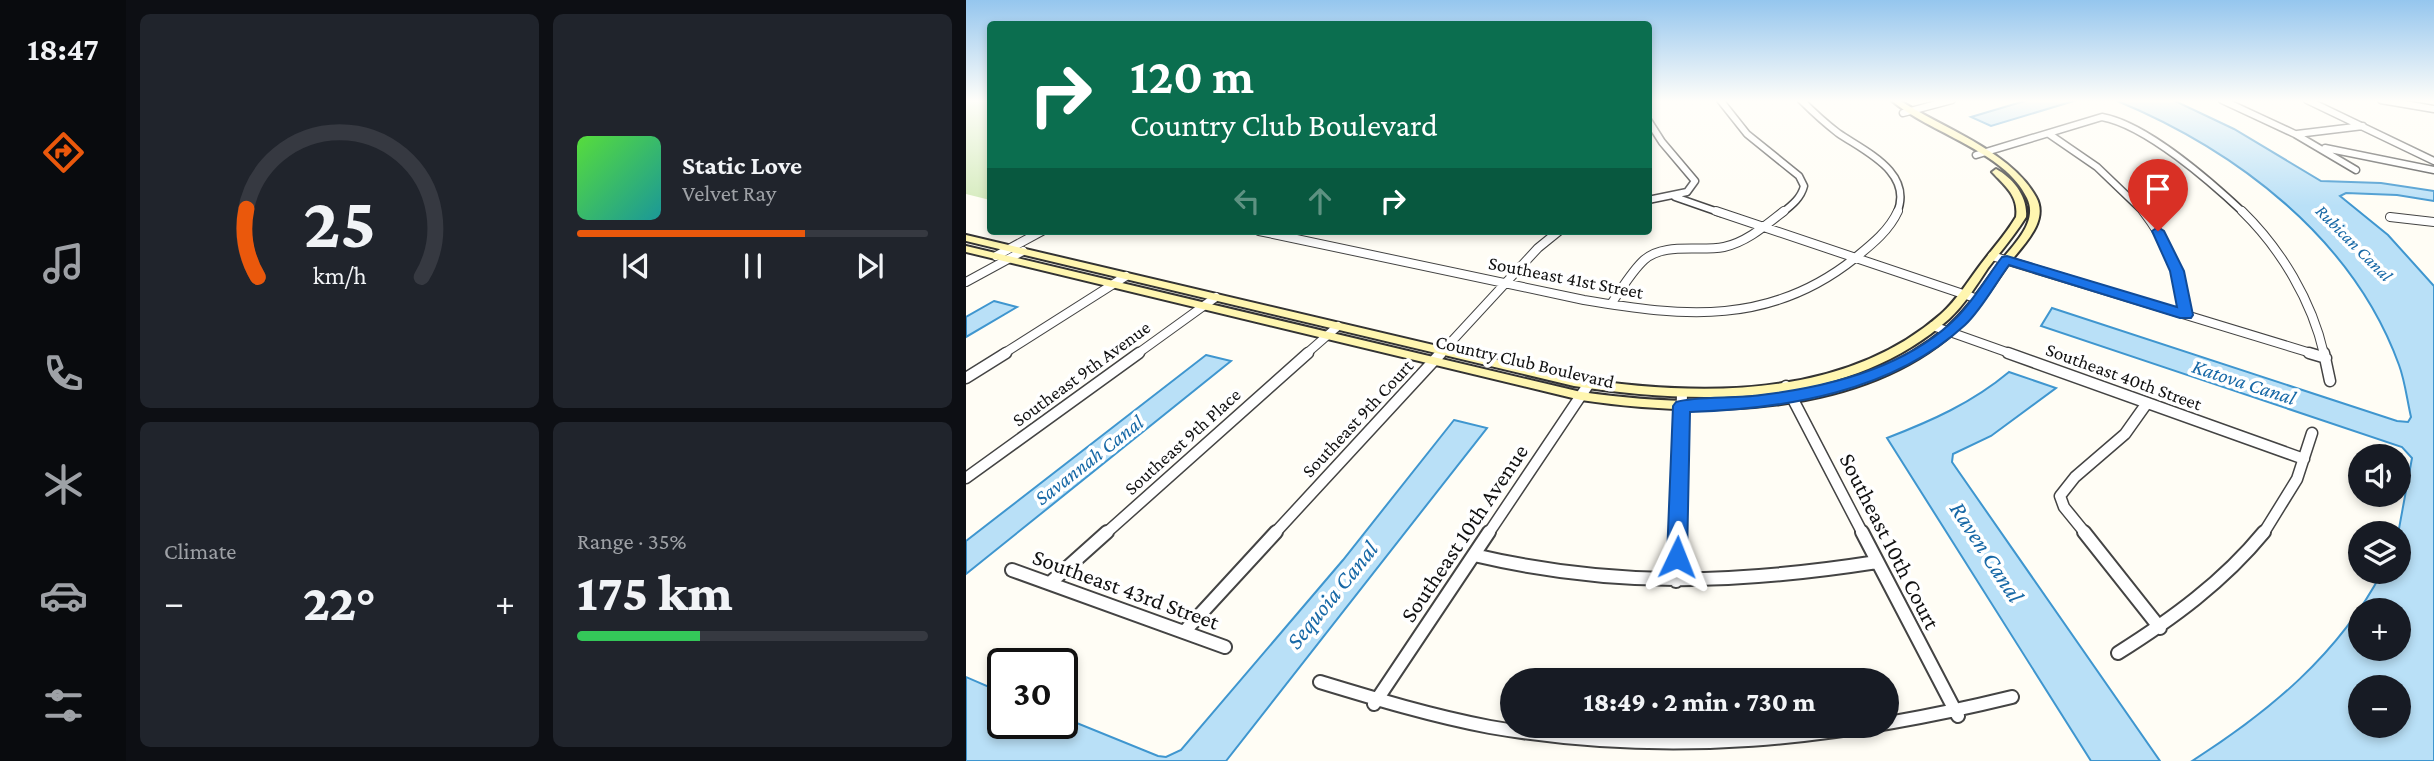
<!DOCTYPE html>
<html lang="en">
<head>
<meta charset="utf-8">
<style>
	body { margin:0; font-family:"Crimson Pro",serif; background:#20242c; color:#f1f3f6; height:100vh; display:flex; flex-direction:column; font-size:26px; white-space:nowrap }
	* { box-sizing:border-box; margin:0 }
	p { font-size:23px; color:#9ea1a6 }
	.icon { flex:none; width:38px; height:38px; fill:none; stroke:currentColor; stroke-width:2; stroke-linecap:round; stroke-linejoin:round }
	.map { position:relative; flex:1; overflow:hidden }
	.details { display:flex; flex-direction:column; gap:14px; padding:14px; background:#0d0f14; width:840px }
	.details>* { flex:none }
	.banner { position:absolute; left:21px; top:21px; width:665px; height:214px; border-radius:7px; box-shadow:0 4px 10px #0003; background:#0b6e4f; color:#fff; overflow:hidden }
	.controls { position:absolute; left:1382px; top:444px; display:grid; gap:14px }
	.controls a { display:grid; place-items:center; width:63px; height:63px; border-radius:50%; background:#171b24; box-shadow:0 4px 10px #0003; font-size:35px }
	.speed { position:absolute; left:21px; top:648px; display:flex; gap:14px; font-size:35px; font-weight:700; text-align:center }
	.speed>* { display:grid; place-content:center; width:91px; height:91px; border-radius:50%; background:#171b24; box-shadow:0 4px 10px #0003; line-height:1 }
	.speed .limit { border:4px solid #111; border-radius:10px; background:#fff; color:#111 }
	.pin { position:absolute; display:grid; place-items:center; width:60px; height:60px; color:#fff; margin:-72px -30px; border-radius:50% 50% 50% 0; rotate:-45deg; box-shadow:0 0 7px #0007 }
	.pin .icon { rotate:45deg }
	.me { position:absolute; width:77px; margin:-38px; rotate:2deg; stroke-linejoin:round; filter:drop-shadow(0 0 5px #0008) }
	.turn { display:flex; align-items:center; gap:24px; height:147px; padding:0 28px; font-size:32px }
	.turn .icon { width:91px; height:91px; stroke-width:2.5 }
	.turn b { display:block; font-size:49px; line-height:60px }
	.lanes { display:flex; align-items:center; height:66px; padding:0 28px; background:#0003; justify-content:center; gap:35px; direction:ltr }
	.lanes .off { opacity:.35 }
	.big { font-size:52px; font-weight:800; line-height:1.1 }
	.details .card { flex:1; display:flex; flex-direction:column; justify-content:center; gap:10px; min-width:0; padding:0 24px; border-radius:10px; background:#20242c }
	.details .dial { align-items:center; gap:0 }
	.dial svg { height:182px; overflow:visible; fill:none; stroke:#363941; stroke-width:7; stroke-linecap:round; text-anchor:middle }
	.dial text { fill:#f1f3f6; stroke:none }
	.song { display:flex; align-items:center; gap:21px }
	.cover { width:84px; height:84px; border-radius:10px; background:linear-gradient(135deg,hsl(110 70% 55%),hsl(180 70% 35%)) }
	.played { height:7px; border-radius:4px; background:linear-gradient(90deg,#ea580c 65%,#363941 65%) }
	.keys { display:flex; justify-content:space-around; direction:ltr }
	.heat { display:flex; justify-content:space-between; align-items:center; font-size:38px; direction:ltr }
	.charge { height:10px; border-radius:5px; background:linear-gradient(90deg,#34c759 35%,#363941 0) }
	.details .tiles { flex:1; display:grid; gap:14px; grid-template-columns:repeat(2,1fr) }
	.trip { position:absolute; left:534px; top:668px; width:399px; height:70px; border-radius:35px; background:#171b24; box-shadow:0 4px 10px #0003; font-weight:800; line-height:70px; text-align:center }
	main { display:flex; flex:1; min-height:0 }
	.tabs { display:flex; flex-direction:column; width:126px; justify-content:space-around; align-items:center; background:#090b0e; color:#9ea1a6 }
	.tabs .icon { width:49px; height:49px }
	.tabs .selected { color:#ea580c }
	.tabs b { font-size:32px; color:#f1f3f6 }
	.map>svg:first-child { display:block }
	.green { fill:#d5ebbd }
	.water { fill:#b9e0f7; stroke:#3f96cf; stroke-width:2; fill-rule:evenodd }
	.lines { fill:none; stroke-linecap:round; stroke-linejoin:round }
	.street-far3-casing { stroke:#444; stroke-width:9 }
	.street-far2-casing { stroke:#444; stroke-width:10 }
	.street-far1-casing { stroke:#444; stroke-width:13 }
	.street-casing { stroke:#444; stroke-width:16 }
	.secondary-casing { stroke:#333; stroke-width:4 }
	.street-far3 { stroke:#fff; stroke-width:6 }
	.street-far2 { stroke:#fff; stroke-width:8 }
	.street-far1 { stroke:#fff; stroke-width:10 }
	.street { stroke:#fff; stroke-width:12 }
	.secondary { fill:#fff6b0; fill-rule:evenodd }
	.route { fill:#1a73e8; stroke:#114b97; stroke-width:2 }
	.labels { text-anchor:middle; stroke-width:7; stroke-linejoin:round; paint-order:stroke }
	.far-water-label { font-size:18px; font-style:italic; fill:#1768a6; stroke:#fff }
	.street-label { font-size:19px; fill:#111; stroke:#fff }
	.water-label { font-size:21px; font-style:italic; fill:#1768a6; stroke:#fff }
	.near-street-label { font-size:23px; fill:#111; stroke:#fff }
	.near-water-label { font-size:24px; font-style:italic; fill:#1768a6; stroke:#fff }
</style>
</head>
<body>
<main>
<nav class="tabs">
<b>18:47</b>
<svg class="icon selected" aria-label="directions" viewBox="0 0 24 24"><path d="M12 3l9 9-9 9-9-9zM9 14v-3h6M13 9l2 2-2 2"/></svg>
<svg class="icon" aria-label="music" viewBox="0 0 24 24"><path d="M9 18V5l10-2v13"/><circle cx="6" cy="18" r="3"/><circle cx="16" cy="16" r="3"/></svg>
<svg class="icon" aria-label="phone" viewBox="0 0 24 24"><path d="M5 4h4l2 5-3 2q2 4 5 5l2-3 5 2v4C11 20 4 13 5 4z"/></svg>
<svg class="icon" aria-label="climate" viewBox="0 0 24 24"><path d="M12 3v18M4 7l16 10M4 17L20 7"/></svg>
<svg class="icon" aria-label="car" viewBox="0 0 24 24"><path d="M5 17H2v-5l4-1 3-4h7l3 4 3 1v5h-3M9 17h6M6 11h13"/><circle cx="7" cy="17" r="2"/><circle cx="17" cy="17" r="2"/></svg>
<svg class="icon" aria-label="filters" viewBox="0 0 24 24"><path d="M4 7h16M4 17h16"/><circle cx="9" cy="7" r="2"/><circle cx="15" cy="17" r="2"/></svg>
</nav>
<section class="details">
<div class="tiles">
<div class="card dial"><svg viewBox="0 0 100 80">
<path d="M14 69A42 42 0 1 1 86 69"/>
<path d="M14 69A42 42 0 0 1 9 39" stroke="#ea580c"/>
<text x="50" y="56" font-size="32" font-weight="700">25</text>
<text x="50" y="72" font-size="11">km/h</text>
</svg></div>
<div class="card">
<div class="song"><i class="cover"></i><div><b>Static Love</b><p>Velvet Ray</p></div></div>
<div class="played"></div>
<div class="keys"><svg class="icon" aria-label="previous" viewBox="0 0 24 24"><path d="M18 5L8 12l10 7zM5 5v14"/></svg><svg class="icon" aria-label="pause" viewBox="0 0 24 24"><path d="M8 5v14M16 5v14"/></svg><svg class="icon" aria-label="next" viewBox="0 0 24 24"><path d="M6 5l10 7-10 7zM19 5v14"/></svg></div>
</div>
<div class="card"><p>Climate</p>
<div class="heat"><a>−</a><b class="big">22°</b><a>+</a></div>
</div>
<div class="card"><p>Range · 35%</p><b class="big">175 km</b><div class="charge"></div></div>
</div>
</section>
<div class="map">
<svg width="1468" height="761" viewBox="0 0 1468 761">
	<rect width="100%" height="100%" fill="#fffdf5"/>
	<path class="green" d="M0,100H24V200L0,194Z"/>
	<path class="water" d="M1062,100H1111L1025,126L1005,117Z
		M1149,100H1207L1268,129L1355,181L1415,183L1468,191V201L1431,195L1380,193L1374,196L1422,235L1468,286V761H1226C1303,712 1373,654 1416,572H1433L1432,534L1446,458L1436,447L1075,326L1086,308L1431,421L1442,422L1445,417C1441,400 1439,381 1433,365C1387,238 1270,150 1149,100ZM1395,611H1433V649H1395ZM1395,688H1433V726H1395Z
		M28,301L51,307L0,337V317Z
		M240,355L265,361L0,574V541Z
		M1043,372L1090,388L1025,436L987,454L986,462L1194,761H1125L921,438C965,421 1006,403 1043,372Z
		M488,420L521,428L260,761H0V677L37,693V723H96V717L192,756L200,757L215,750L377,560Z"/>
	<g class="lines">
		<g class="street-far3-casing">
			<path id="street-far3" d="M754,100L781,134L833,176L838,186C835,198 826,205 816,213
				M835,100C847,112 859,123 872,133C898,151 948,172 931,213
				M1256,100L1329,134L1390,170
				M1341,100L1468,161
				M1415,100L1468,109
				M937,113L986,100
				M682,120L696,142L729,181L721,192L682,200
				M1083,134L1131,167L1179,213
				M1331,134L1397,126
				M1359,148L1468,170
				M1010,155L1136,117C1180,125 1245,182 1278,213
				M709,197L755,213"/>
		</g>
		<g class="street-far2-casing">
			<path id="street-far2" d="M750,211L1012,299
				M1177,211C1202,244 1215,274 1220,315
				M1276,211C1315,249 1346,301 1358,354
				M1424,217L1468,222
				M293,231L618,300C718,317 804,326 889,258C905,245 923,231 932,211
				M30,256L76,231
				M1026,256L1348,354
				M0,282L57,251
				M645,304C655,290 665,272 678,260C698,242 733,252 758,247C781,242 800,225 818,211
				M967,326L1046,354
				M37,354L160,276
				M171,354L250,297
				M340,354L372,326
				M474,354L572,248L593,231"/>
		</g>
		<g class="street-far1-casing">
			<path id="street-far1" d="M1042,353L1338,459
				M1343,353L1360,358
				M1358,353L1364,381
				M0,378L40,353
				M820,386L897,534
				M0,478L173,353
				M139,534L342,353
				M308,534L475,353
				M522,534L622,385
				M712,534L716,394
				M1120,534L1098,507L1094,496L1109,477L1159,434L1181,403
				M1297,534L1331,479L1346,433"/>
		</g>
		<g class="street-casing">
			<path id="street" d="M896,532L992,716
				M1118,532L1194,628
				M508,555C648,588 770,584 911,562
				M46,570L259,647
				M710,581L712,532
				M84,583L141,532
				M218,632L310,532
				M1152,653C1206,619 1257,582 1298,532
				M354,682C410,699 466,716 524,727C704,758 870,740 1046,697
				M408,704L523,532"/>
		</g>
		<g class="secondary-casing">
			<path id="secondary" d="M925,100H933C976,128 1045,151 1070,197C1084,222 1055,247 1041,266C1025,289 1010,313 989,332C892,417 735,418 615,400L0,252V246L615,392C736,409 881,410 980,328C1002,309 1017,285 1034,262C1047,245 1073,222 1061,198C1039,151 963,133 925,100Z
				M1030,169C1047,178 1062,197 1060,217C1049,235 1035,251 1022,268C1010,286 999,304 983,319C882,409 733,405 608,386L0,241V235L608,378C730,396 876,401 975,314C991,300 1002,281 1015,264C1027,248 1040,234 1050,217C1053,196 1039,186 1026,172Z"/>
		</g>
		<use href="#street-far3" class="street-far3"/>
		<use href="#street-far2" class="street-far2"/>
		<use href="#street-far1" class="street-far1"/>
		<use href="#street" class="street"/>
		<use href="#secondary" class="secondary"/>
	</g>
	<linearGradient id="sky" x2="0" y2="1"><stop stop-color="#95c6ee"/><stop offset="0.49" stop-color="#fffefa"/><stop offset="1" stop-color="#fffefa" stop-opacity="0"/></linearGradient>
	<rect width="1468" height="206" fill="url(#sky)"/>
	<path class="route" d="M1192,227L1198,231L1218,271L1227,315L1225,318H1214L1043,265C1029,284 1016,309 999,325C926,392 819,409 724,412L721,557L718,562L711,565L704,562L701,557L707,406L710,402C732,396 769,399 795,395C862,387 941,368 991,317C1008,300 1021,277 1036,257L1041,256L1211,307L1204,271L1186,231Z"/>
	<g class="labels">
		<g class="far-water-label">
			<text transform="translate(1388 243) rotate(45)" y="6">Rubican Canal</text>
		</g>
		<g class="street-label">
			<text transform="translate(600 277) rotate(11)" y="7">Southeast 41st Street</text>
			<text transform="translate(559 361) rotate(13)" y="7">Country Club Boulevard</text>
			<text transform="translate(115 373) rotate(-36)" y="7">Southeast 9th Avenue</text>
			<text transform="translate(1158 376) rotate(20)" y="7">Southeast 40th Street</text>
			<text transform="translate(391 418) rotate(-47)" y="7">Southeast 9th Court</text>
			<text transform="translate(216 441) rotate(-42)" y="7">Southeast 9th Place</text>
		</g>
		<g class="water-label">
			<text transform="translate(1278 382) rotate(18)" y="7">Katova Canal</text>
			<text transform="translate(123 460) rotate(-38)" y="7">Savannah Canal</text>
		</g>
		<g class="near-street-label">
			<text transform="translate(498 533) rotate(-56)" y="8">Southeast 10th Avenue</text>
			<text transform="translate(924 541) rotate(63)" y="8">Southeast 10th Court</text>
			<text transform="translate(160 589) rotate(20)" y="8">Southeast 43rd Street</text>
		</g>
		<g class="near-water-label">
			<text transform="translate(1021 552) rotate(57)" y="8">Raven Canal</text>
			<text transform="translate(366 595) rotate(-51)" y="8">Sequoia Canal</text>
		</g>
	</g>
</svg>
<div class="controls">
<a><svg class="icon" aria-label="sound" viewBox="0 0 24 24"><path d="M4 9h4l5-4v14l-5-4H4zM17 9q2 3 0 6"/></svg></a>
<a><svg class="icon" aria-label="layers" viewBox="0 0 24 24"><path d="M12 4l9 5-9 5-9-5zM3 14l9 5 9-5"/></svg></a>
<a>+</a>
<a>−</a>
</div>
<div class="speed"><div class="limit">30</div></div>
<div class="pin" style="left:1192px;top:231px;background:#d93025"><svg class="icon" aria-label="arrive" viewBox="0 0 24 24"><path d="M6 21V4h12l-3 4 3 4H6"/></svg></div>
<svg class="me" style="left:711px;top:557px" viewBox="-20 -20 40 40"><path d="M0-17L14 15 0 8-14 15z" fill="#1a73e8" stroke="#fff" stroke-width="4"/></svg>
<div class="trip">18:49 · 2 min · 730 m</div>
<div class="banner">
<div class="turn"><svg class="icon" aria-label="right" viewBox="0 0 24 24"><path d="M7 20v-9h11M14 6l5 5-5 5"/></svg><div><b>120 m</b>Country Club Boulevard</div></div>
<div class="lanes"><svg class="icon off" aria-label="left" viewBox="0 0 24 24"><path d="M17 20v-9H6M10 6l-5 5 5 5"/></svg><svg class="icon off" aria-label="ahead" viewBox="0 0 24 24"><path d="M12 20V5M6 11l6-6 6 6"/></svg><svg class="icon" aria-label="right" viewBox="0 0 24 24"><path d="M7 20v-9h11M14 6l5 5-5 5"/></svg></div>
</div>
</div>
</main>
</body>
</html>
